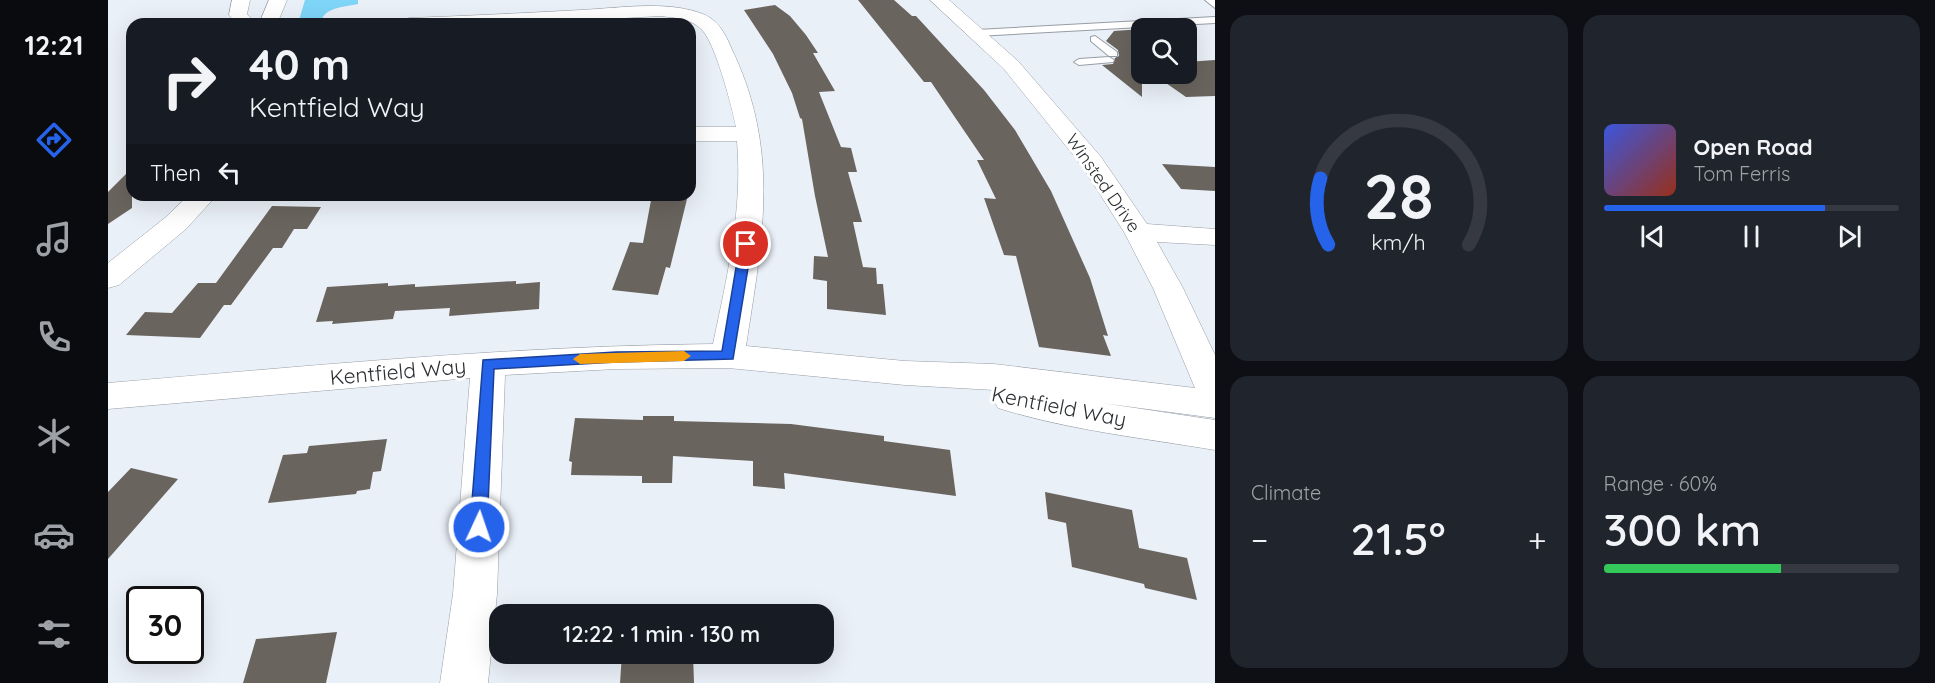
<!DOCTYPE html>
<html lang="en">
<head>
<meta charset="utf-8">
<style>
	body { margin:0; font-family:Quicksand,sans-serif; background:#20242c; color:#f1f3f6; height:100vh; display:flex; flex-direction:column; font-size:22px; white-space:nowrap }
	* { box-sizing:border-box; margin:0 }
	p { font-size:20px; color:#9ea1a6 }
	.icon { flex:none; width:33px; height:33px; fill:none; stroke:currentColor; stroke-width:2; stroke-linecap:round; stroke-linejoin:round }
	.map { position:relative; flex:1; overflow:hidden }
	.details { display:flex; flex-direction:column; gap:15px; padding:15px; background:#0d0f14; width:720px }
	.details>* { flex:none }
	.banner { position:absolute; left:18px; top:18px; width:570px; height:183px; border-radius:18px; box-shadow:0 6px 24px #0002; background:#171b24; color:#f1f3f6; overflow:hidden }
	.fabs { position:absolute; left:1023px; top:18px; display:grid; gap:12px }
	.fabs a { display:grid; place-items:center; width:66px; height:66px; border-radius:12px; background:#171b24; box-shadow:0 6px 24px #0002; font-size:30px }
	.speed { position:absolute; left:18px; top:586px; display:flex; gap:12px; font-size:30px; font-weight:700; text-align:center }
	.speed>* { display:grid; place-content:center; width:78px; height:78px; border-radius:50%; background:#171b24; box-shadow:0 6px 24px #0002; line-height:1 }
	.speed .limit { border:3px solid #111; border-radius:9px; background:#fff; color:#111 }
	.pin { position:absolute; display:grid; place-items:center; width:51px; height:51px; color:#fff; margin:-26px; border:3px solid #fff; border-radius:50%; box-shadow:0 2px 6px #0007 }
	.me { position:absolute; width:66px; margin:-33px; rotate:3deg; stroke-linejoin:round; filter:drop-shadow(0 0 4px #0008) }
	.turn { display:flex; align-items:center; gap:21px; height:126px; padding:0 24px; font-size:27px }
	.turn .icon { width:78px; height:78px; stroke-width:2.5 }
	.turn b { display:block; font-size:42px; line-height:51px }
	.then { display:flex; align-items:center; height:57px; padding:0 24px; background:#0003; gap:12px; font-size:22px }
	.big { font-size:45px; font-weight:600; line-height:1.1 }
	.details .widget { flex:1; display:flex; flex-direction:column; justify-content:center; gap:9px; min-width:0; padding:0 21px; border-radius:18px; background:#20242c }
	.details .dial { align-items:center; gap:0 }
	.dial svg { height:156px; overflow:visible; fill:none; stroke:#363941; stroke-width:7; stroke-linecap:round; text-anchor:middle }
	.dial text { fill:#f1f3f6; stroke:none }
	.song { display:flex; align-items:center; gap:18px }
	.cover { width:72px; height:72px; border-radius:9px; background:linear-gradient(135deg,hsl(230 70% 55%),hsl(10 70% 35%)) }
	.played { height:6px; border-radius:3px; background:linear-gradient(90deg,#2563eb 75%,#363941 75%) }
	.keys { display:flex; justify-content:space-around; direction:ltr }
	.heat { display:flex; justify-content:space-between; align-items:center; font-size:33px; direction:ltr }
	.charge { height:9px; border-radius:4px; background:linear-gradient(90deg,#34c759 60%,#363941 0) }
	.details .tiles { flex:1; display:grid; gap:15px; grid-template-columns:repeat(2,1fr) }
	.trip { position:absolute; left:381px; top:604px; width:345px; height:60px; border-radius:18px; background:#171b24; box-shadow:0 6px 24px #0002; font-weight:600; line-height:60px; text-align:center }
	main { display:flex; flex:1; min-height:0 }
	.dock { display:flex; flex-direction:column; width:108px; justify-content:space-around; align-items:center; background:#090b0e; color:#9ea1a6 }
	.dock .icon { width:42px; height:42px }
	.dock .active { color:#2563eb }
	.dock b { font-size:27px; color:#f1f3f6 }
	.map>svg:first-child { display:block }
	.water { fill:#7ed5f7 }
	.building { fill:#6a645e }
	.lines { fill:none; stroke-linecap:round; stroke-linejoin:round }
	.service-casing { stroke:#979da4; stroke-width:2 }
	.minor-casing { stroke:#979da4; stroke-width:1 }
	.service { fill:#fff; fill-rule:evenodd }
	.minor { fill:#fff; fill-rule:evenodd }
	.route { fill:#2563eb; stroke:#184099; stroke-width:1.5 }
	.slow { fill:#f59e0b }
	.labels { text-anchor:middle; stroke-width:6; stroke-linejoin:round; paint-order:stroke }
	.far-street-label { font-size:18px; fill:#2d3033; stroke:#fff }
	.street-label { font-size:21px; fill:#2d3033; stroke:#fff }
</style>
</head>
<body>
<main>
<nav class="dock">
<b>12:21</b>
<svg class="icon active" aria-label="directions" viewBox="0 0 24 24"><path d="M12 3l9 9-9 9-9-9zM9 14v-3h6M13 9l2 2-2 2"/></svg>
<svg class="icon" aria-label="music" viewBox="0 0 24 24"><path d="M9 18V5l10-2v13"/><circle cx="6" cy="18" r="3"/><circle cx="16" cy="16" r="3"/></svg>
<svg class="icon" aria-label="phone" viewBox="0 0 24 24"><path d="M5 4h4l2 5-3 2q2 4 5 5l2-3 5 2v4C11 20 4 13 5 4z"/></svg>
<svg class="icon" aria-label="climate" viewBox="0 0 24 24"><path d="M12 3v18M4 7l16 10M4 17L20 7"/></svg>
<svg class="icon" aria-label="car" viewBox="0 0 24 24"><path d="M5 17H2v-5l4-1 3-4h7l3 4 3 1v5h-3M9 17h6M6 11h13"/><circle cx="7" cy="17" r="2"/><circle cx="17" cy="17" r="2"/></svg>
<svg class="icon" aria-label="filters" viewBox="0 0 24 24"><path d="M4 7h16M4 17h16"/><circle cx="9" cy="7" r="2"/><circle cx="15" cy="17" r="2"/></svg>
</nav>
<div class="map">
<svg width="1107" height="683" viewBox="0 0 1107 683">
	<rect width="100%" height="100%" fill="#eaf0f8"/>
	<path class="water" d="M197,0H250V4C237,7 216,7 213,22L196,24L191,20Z"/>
	<path class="building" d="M750,0H786L804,16H808L876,90L907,130L943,191L982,278L1000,336L995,335L1003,356L931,347L908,256L896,255L876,198L888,199L869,160H876L823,82H816Z
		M667,5L682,16L698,35L710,53H705L727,91L711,92L733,147L743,148L749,172H740L754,222H745L755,267L768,268L769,284H775L778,315L719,309V281L705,279L706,256L720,257L707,196L694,119L692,118L684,93L665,54L636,10Z
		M1034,29V97L994,65L1005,64L1007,58L1011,56L1010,50L998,41L1006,31Z
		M1107,60V96L1078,97L1045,74H1078V62Z
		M1054,164L1107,167V191L1073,189Z
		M24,168V208L0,224V192Z
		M544,195H580L562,268L558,267L550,295L504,290L522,242L535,243Z
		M164,206L213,207L199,229H186L174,248H165L123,305H116L92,338L18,335L37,312L64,313L90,283H108Z
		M408,281V284L432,282L431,309L341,316L342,308L287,311L285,319L224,324L225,321L208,322L219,287L280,283V286L307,284V287Z
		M535,416H566V421L683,424L776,436V441L842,450L848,496L676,473L677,489L645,486V461L565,456L564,483H534V476L463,475L464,462L461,461L467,418L535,420Z
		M279,439L273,471L265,472L262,489L249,491L248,494L160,503L175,455L199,453L201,446Z
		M23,468L70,479L0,559V492Z
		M937,492L1024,510L1031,548L1079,558L1089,600L1037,588L1036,584L964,567L958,523L940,519Z
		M522,604L585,605V615H522Z
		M229,632L218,683H135L148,639Z
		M514,654H585L586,683H512Z"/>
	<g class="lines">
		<g class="service-casing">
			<path id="service" d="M1097,0H1107V8Z
				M1107,17V23L869,36L864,33L869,30Z
				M987,36L1009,52V56H1001L983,41V37Z
				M1001,57L1006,60L1005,62L971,65L966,62L971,59Z"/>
		</g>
		<g class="minor-casing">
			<path id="minor" d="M124,0H142L139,14L149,24H129L121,15Z
				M161,0H179L169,24H151Z
				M822,0H841L910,61L993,157L1039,224L1107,229V245L1049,242L1075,288L1107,355V418L994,403L1107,420V450C1035,438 960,430 890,408L885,399L890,390H886L797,385L620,368L508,369L397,375L389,594L380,683H332L345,594L362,378L0,409V383C202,366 403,346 605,344C619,277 635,210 629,141H582V127H628C624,107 607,41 593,29C582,18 567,18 553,16L406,24H292L295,20L301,18C358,16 416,13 473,10C512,8 559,0 595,14C614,22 619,39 627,56C672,155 654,242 638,346L797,361L886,364L1087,388L1045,288L1016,232L974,166L896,69Z
				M81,195H109L78,229L11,285L0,288V263L58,217Z"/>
		</g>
		<use href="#service" class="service"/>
		<use href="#minor" class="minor"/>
	</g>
	<path class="route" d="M638,241L644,244L625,359L508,362L386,369L379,527L377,532L371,534L365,532L362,527L375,360L508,352L614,351L632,244Z"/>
	<path class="slow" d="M576,351L583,356L576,361L472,364L465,359L472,354Z"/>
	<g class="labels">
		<g class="far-street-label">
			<text transform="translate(995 183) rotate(55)" y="6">Winsted Drive</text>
		</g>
		<g class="street-label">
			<text transform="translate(290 372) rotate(-5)" y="7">Kentfield Way</text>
			<text transform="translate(951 407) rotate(11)" y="7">Kentfield Way</text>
		</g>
	</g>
</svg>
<div class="fabs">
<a><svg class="icon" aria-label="search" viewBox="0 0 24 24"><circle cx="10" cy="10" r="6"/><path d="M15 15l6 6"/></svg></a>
</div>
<div class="speed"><div class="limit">30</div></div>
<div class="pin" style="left:638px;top:244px;background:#d93025"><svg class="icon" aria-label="arrive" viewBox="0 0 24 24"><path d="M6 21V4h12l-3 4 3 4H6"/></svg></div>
<svg class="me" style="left:371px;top:527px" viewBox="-20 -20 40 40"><circle r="17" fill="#2563eb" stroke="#fff" stroke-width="3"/><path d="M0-11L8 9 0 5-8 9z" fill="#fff"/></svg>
<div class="trip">12:22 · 1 min · 130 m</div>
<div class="banner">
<div class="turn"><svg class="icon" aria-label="right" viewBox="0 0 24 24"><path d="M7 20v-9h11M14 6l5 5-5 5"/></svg><div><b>40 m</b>Kentfield Way</div></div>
<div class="then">Then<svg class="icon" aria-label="left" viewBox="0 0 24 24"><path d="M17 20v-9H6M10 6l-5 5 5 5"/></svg></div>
</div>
</div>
<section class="details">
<div class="tiles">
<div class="widget dial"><svg viewBox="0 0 100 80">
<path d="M14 69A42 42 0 1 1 86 69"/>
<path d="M14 69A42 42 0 0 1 10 35" stroke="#2563eb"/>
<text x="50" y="56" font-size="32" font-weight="700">28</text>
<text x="50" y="72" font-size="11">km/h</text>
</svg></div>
<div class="widget">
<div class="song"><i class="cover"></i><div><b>Open Road</b><p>Tom Ferris</p></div></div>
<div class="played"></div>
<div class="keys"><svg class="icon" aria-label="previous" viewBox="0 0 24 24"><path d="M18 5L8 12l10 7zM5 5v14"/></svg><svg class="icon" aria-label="pause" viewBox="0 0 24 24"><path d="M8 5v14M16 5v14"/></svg><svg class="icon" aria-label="next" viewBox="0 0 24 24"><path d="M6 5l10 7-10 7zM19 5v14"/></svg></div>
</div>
<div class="widget"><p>Climate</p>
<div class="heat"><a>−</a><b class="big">21.5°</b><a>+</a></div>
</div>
<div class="widget"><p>Range · 60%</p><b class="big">300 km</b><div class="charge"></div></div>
</div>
</section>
</main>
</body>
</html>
